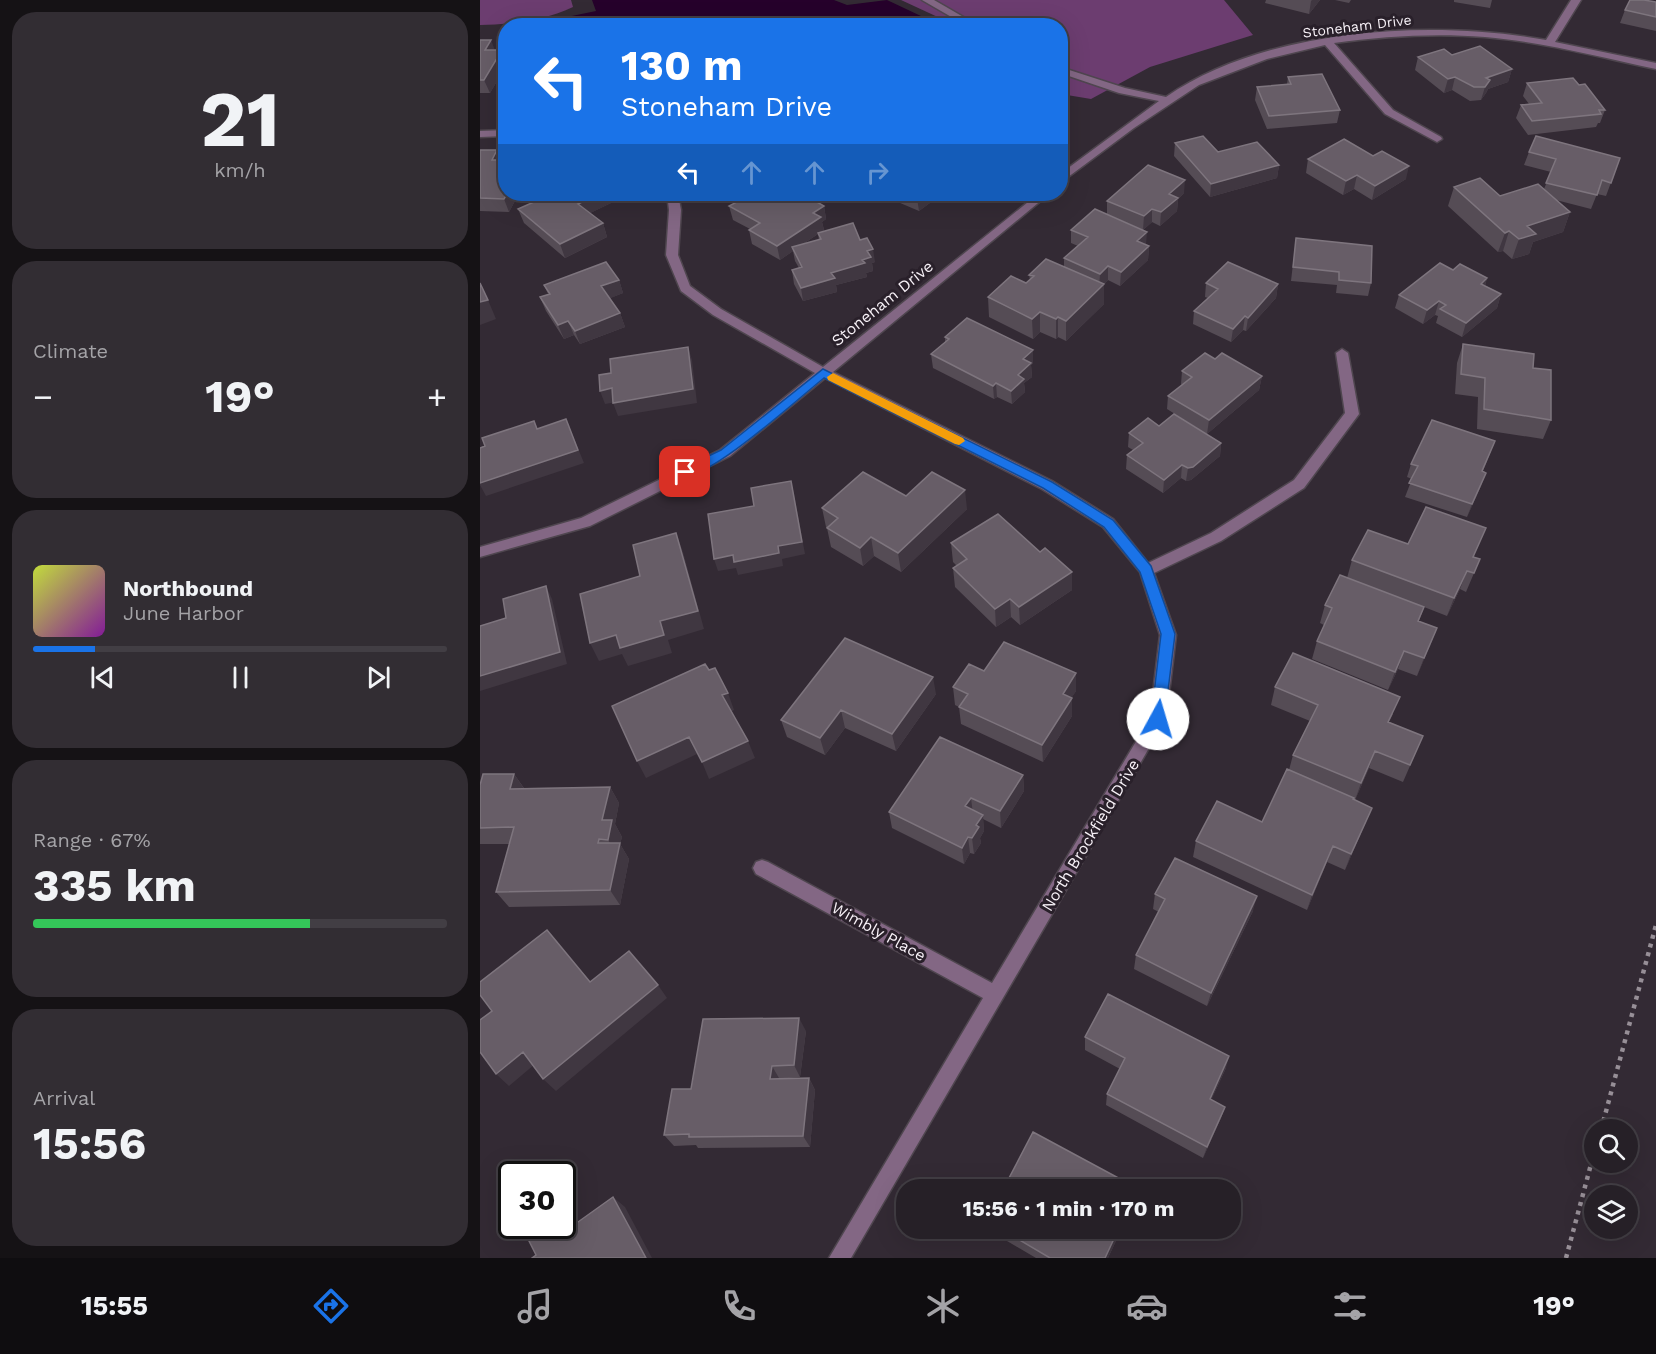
<!DOCTYPE html>
<html lang="en">
<head>
<meta charset="utf-8">
<style>
	body { margin:0; font-family:"Work Sans",sans-serif; background:#322d33; color:#f1f3f6; height:100vh; display:flex; flex-direction:column; font-size:22px; white-space:nowrap }
	* { box-sizing:border-box; margin:0 }
	p { font-size:20px; color:#a4a3a7 }
	.icon { flex:none; width:33px; height:33px; fill:none; stroke:currentColor; stroke-width:2; stroke-linecap:round; stroke-linejoin:round }
	.map { position:relative; flex:1; overflow:hidden }
	.panel { display:flex; flex-direction:column; gap:12px; padding:12px; background:#151215; width:480px }
	.panel>* { flex:none }
	.guide { position:absolute; left:18px; top:18px; width:570px; height:183px; border-radius:24px; box-shadow:0 6px 24px #0002,0 0 0 2px #423e44; background:#1a73e8; color:#fff; overflow:hidden }
	.fabs { position:absolute; left:1104px; top:1119px; display:grid; gap:12px }
	.fabs a { display:grid; place-items:center; width:54px; height:54px; border-radius:50%; background:#262027; box-shadow:0 6px 24px #0002,0 0 0 2px #423e44; font-size:30px }
	.speed { position:absolute; left:18px; top:1161px; display:flex; gap:12px; font-size:30px; font-weight:700; text-align:center }
	.speed>* { display:grid; place-content:center; width:78px; height:78px; border-radius:50%; background:#262027; box-shadow:0 6px 24px #0002,0 0 0 2px #423e44; line-height:1 }
	.speed .limit { border:3px solid #111; border-radius:9px; background:#fff; color:#111 }
	.pin { position:absolute; display:grid; place-items:center; width:51px; height:51px; color:#fff; margin:-26px; border-radius:12px; box-shadow:0 3px 9px #0006 }
	.me { position:absolute; width:66px; margin:-33px; rotate:6deg; stroke-linejoin:round; filter:drop-shadow(0 0 4px #0008) }
	.turn { display:flex; align-items:center; gap:21px; height:126px; padding:0 24px; font-size:27px }
	.turn .icon { width:78px; height:78px; stroke-width:2.5 }
	.turn b { display:block; font-size:42px; line-height:51px }
	.lanes { display:flex; align-items:center; height:57px; padding:0 24px; background:#0003; justify-content:center; gap:30px; direction:ltr }
	.lanes .off { opacity:.35 }
	.big { font-size:45px; font-weight:700; line-height:1.1 }
	.panel .tile { flex:1; display:flex; flex-direction:column; justify-content:center; gap:9px; min-width:0; padding:0 21px; border-radius:24px; background:#322d33 }
	.panel .dial { align-items:center; gap:0 }
	.dial b { font-size:78px; line-height:1 }
	.song { display:flex; align-items:center; gap:18px }
	.cover { width:72px; height:72px; border-radius:9px; background:linear-gradient(135deg,hsl(70 70% 55%),hsl(290 70% 35%)) }
	.played { height:6px; border-radius:3px; background:linear-gradient(90deg,#1a73e8 15%,#423e44 15%) }
	.keys { display:flex; justify-content:space-around; direction:ltr }
	.heat { display:flex; justify-content:space-between; align-items:center; font-size:33px; direction:ltr }
	.charge { height:9px; border-radius:4px; background:linear-gradient(90deg,#34c759 67%,#423e44 0) }
	.trip { position:absolute; left:416px; top:1179px; width:345px; height:60px; border-radius:24px; background:#262027; box-shadow:0 6px 24px #0002,0 0 0 2px #423e44; font-weight:700; line-height:60px; text-align:center }
	.dock { display:flex; height:96px; justify-content:space-around; align-items:center; background:#0f0d10; color:#a4a3a7 }
	.dock .icon { width:42px; height:42px }
	.dock .selected { color:#1a73e8 }
	.dock b { font-size:27px; color:#f1f3f6 }
	main { display:flex; flex:1; min-height:0 }
	.map>svg:first-child { display:block }
	.green { fill:#6c3d70 }
	.water { fill:#26002b }
	.lines { fill:none; stroke-linecap:round; stroke-linejoin:round }
	.minor-casing { stroke:#4f464f; stroke-width:3 }
	.path { stroke:#978f97; stroke-width:4.5; stroke-dasharray:4 5; stroke-linecap:butt }
	.minor { fill:#836784; fill-rule:evenodd }
	.wall { fill:#554c55; fill-rule:evenodd }
	.shaded-wall { fill:#403741 }
	.building { fill:#675d67; stroke:#7e757e; stroke-width:1.5 }
	.route { fill:#1a73e8; stroke:#114b97; stroke-width:1.5 }
	.slow { fill:#f59e0b }
	.labels { text-anchor:middle; stroke-width:6; stroke-linejoin:round; paint-order:stroke }
	.far-street-label { font-size:14px; fill:#f8f2f8; stroke:#29202a }
	.street-label { font-size:16px; fill:#f8f2f8; stroke:#29202a }
</style>
</head>
<body>
<main>
<section class="panel">
<div class="tile dial"><b>21</b><p>km/h</p></div>
<div class="tile"><p>Climate</p>
<div class="heat"><a>−</a><b class="big">19°</b><a>+</a></div>
</div>
<div class="tile">
<div class="song"><i class="cover"></i><div><b>Northbound</b><p>June Harbor</p></div></div>
<div class="played"></div>
<div class="keys"><svg class="icon" aria-label="previous" viewBox="0 0 24 24"><path d="M18 5L8 12l10 7zM5 5v14"/></svg><svg class="icon" aria-label="pause" viewBox="0 0 24 24"><path d="M8 5v14M16 5v14"/></svg><svg class="icon" aria-label="next" viewBox="0 0 24 24"><path d="M6 5l10 7-10 7zM19 5v14"/></svg></div>
</div>
<div class="tile"><p>Range · 67%</p><b class="big">335 km</b><div class="charge"></div></div>
<div class="tile"><p>Arrival</p><b class="big">15:56</b></div>
</section>
<div class="map">
<svg width="1176" height="1258" viewBox="0 0 1176 1258">
	<rect width="100%" height="100%" fill="#332a34"/>
	<path class="green" d="M0,0H91L93,7C63,21 32,24 0,25Z
		M421,0H744L773,35L670,67L611,99L581,94L580,26L475,25Z"/>
	<path class="water" d="M112,0H354L367,5L407,0L460,25H48L116,11Z"/>
	<g class="lines">
		<g class="minor-casing">
			<path id="minor" d="M442,0H454L499,26H487Z
				M1091,0H1101L1075,42L1176,63V69C1119,57 1063,42 1005,37C955,33 905,36 854,43L913,110L961,137L962,139L957,142L905,114L845,45L787,59L719,85L654,128L580,183V174L679,101L639,93L580,73V67L645,88L686,97C786,28 950,19 1066,40Z
				M26,130V136L0,137V131Z
				M187,194H198L201,210L198,255L210,286L241,309L343,367L558,194H569L353,372L572,481L633,519L668,563L731,533L814,480L865,413L856,353L862,349L868,353L879,414L824,488L741,541L674,573L696,635L686,719L371,1258H349L503,998L276,874L273,868L276,862L282,860L288,862L512,983L670,718L680,635L660,572L623,527L562,489L345,378L250,456L110,526L0,557V547L101,518L240,450L335,373L233,315L201,291L186,255L189,210Z"/>
		</g>
		<path class="path" d="M1121,1130L1176,925
			M1086,1258L1114,1153"/>
		<use href="#minor" class="minor"/>
	</g>
	<path class="wall" d="M786,0H840L829,14L785,3Z
		M855,0H871L869,3Z
		M974,0H1012L1010,8L974,2Z
		M1176,2V31L1140,23L1145,10Z
		M0,40L14,50H22L26,59V66L10,93H0Z
		M972,55L1032,69L1028,82L1008,89L1006,93L1001,100L990,101L972,90L964,93L935,70L938,57Z
		M808,77L860,110L857,123L787,129L775,100L777,87L807,84Z
		M26,83V98L22,89Z
		M1047,83L1099,85L1125,110L1120,123H1118L1116,127L1048,135L1036,118L1041,105L1049,104L1043,96Z
		M695,143L799,165L797,178L730,197L694,156Z
		M0,150L26,194H53L50,199H36L29,212L0,211Z
		M1049,152L1140,158L1126,196L1117,194L1111,209L1076,200L1090,212L1083,232L1053,242L1049,254L1032,259L1023,251L1018,252L968,206L974,187L1020,196L1064,189L1071,172L1044,165Z
		M893,156L926,179L892,200L874,189L863,195L826,173L828,159Z
		M704,193L698,199L697,211L680,226L672,222L663,230L627,214V201Z
		M399,194H462L439,211Z
		M466,194H479L474,197Z
		M312,201L344,206L346,219L342,222L344,230L341,232L380,240L395,262L392,263L393,271L386,273L387,277L356,285L357,292L323,301L314,284L312,270L319,268L315,261L313,251L300,260L272,244L269,230L270,229L253,220L249,206ZM338,234L339,240L323,244Z
		M131,203L110,213L123,223L127,237L85,258L44,223L38,209Z
		M591,230L666,245L669,246L668,260L640,286L628,280L624,284V304L586,341L578,337L576,339L560,332L553,339L509,317L508,297L546,283L550,280L549,275L584,267V258L598,246L591,243Z
		M816,238L891,283L888,296L856,293L857,285L811,281Z
		M973,270L1007,278L1005,286L1021,294L1017,308L982,337L956,323L958,316L955,315L943,324L915,308L919,295Z
		M139,280L143,293L130,298L140,313L145,327L100,344L94,335L84,339L66,311L60,297L68,294L64,285Z
		M726,283L798,284L796,298L766,331L763,330L751,342L713,324L714,311L728,298L725,297Z
		M465,337L553,350V363L551,365L552,377L544,383L545,392L532,404L517,397L514,399L453,368L451,354L465,342Z
		M983,344L1053,368L1071,420L1063,439L997,429L998,397L975,394L977,363Z
		M702,371L782,376L779,390L727,434L687,409L688,396L702,385L701,384Z
		M679,426L741,443L740,456L711,480L706,481L701,478L683,493L646,469L647,455L653,450L648,447L649,433Z
		M1015,441L1003,471L1001,486L987,517L925,497L932,479L927,477L931,464Z
		M426,496L487,509L421,572L394,556L383,566L351,547L347,528L346,527L342,508Z
		M471,543L592,590L540,625L531,617L516,627L475,587L473,568L477,566L473,562Z
		M928,544L994,557L1000,559L986,592L980,589L967,616L944,607L939,621L957,628L937,676L918,669L908,690L832,659L837,641L844,625L840,623L845,605L867,578L872,560Z
		M504,671L596,673V691L591,698L592,716L563,762L481,724L479,707L475,705L473,687Z
		M795,687L913,714L909,722L943,736L923,782L889,768L875,800L892,808L865,870L847,862L827,910L713,857L716,841L782,822L809,770L813,755L830,721L791,705Z
		M456,694L416,751L365,728L345,755L307,737L301,720Z
		M34,774L44,788L130,787L139,803L135,824L142,837L140,844L149,859L140,905L29,907L16,892L29,844H0V785Z
		M543,775L544,791L521,828L503,819L504,831L500,838L501,843L494,854L490,853L484,864L412,828L409,812Z
		M675,894L773,911L727,1006L654,969L656,955L679,912L673,909Z
		M326,1031L320,1077L299,1079L329,1078L335,1090L330,1147L218,1148L216,1145L194,1146L184,1135L211,1089Z
		M605,1037L746,1068L731,1100L745,1107L741,1118L723,1158L626,1105L627,1094L640,1069L605,1050Z
		M528,1180L657,1190H529Z
		M528,1228H642L628,1258H556L527,1241L526,1232Z"/>
	<path class="shaded-wall" d="M832,0H840L829,14L831,1Z
		M11,40L16,53L5,50Z
		M22,50L26,59V66L10,93L4,80Z
		M1032,69L1028,82L1008,89L1006,93L1001,100L1005,87L1006,78Z
		M975,77L972,90L964,93L968,79Z
		M17,150L22,163L12,160Z
		M799,165L797,178L730,197L731,184Z
		M929,166L926,179L892,200L895,186Z
		M877,175L874,189L863,195L866,181Z
		M705,180L704,193L698,199L697,211L680,226L681,212L689,194Z
		M27,194H34L36,199L29,212L24,199Z
		M48,194H53L50,199Z
		M118,194H128L131,203L102,217L98,204Z
		M443,194H462L439,211L437,198Z
		M344,206L346,219L342,222L344,230L314,250L312,247L313,251L300,260L297,246L333,213Z
		M672,209V222L663,230L664,216Z
		M1090,212L1083,232L1053,242L1049,254L1032,259L1039,239L1047,226Z
		M123,223L127,237L85,258L80,244Z
		M1029,231L1023,251L1018,252L1025,233Z
		M667,232L666,245L657,241Z
		M669,246L668,260L640,286L641,272Z
		M393,249L395,262L392,263L393,271L386,273L387,277L356,285L357,292L323,301L321,288L351,273L382,260L387,251Z
		M628,266V280L619,288L620,274Z
		M1007,278L1003,292L1001,284Z
		M139,280L143,293L126,300L121,286Z
		M624,284V304L586,341V321Z
		M798,284L796,298L766,331L768,318Z
		M1021,294L1017,308L982,337L986,323Z
		M8,300L16,319L0,325V302Z
		M959,301L955,315L943,324L947,310Z
		M560,312V332L553,339L552,319Z
		M140,313L145,327L100,344L95,331Z
		M765,316L763,330L751,342L753,329Z
		M578,317V337L576,339V319Z
		M88,321L94,335L84,339L78,325Z
		M208,347L212,360L217,403L138,416L133,403Z
		M553,350V363L551,365L552,377L544,383L545,392L532,404L531,391L538,375L543,359Z
		M782,376L779,390L727,434L729,420Z
		M516,383L517,397L514,399L513,386Z
		M132,388L137,402L125,404L120,391Z
		M86,419L104,463L6,496L0,485V483Z
		M741,443L740,456L711,480L706,481L708,468Z
		M702,465L701,478L683,493L684,480Z
		M1006,473L1001,486L987,517L992,504Z
		M311,481L314,494L325,554L302,559L303,566L258,575L256,568L238,571L234,559L298,546Z
		M485,490L487,509L421,572L418,553Z
		M196,533L203,552L224,629L188,640L192,653L148,666L142,654L119,661L110,643L180,621Z
		M391,537L394,556L383,566L380,548Z
		M987,571L980,589L967,616L974,598Z
		M592,572V590L540,625L539,607Z
		M66,586L72,599L87,664L0,691V676Z
		M530,599L531,617L516,627L515,609Z
		M957,628L950,646L937,676L944,658Z
		M924,651L918,669L908,690L915,672Z
		M596,673V691L583,712V694Z
		M453,677L456,694L416,751L412,734Z
		M248,693L254,710L249,713L242,695Z
		M592,698V716L563,762L562,745Z
		M361,710L365,728L345,755L340,738Z
		M209,737L217,754L166,778L157,761Z
		M268,741L275,758L229,779L222,762Z
		M895,751L889,768L875,800L881,783Z
		M34,774L45,790L30,789Z
		M543,775L544,791L521,828L520,811Z
		M130,787L139,803L135,824L142,837L140,844L149,859L140,905L130,890L137,854L128,840L122,820Z
		M491,798L493,814L485,806Z
		M892,808L885,824L865,870L871,854Z
		M503,815L504,831L500,838L501,843L494,854L492,838L496,825Z
		M488,837L490,853L484,864L482,848Z
		M853,846L847,862L827,910L832,895Z
		M777,896L773,911L727,1006L731,993Z
		M178,985L187,998L76,1091L63,1079Z
		M319,1018L326,1031L320,1077L314,1065Z
		M43,1052L55,1064L29,1086L16,1074Z
		M749,1056L746,1068L726,1111L730,1099Z
		M292,1066L299,1078L297,1091L290,1079Z
		M329,1078L335,1090L330,1147L323,1136Z
		M745,1107L741,1118L723,1158L727,1147Z
		M133,1197L145,1207L172,1258H166Z
		M82,1205L92,1212L104,1236L91,1227L82,1209Z
		M639,1228H642L628,1258H625Z"/>
	<path class="building" d="M1150,0H1164L1176,2V17L1145,10Z
		M0,40H11L5,50H22L4,80H0Z
		M1000,46L1032,69L1006,78L1010,80L1005,87H994L975,77L968,79L938,57L964,49L972,55Z
		M842,74L860,110L789,116L777,87L811,84L808,77Z
		M1093,78L1099,85L1105,84L1125,110H1119L1121,114L1052,121L1041,105L1062,103L1047,83Z
		M26,83V89H22Z
		M723,136L738,152L777,142L799,165L731,184L695,143Z
		M1056,136L1140,158L1131,183L1122,180L1117,195L1066,183L1076,159L1049,152Z
		M864,139L893,156L902,151L929,166L895,186L877,175L866,181L828,159Z
		M0,150H17L12,160H26V194H27L24,199L0,198Z
		M668,165L705,180L689,194L698,198L681,212L672,209L664,216L627,201Z
		M1000,178L1020,196L1058,184L1090,212L1047,226L1056,234L1039,239L1029,231L1025,233L974,187Z
		M72,194H118L98,204L123,223L80,244L38,209Z
		M272,194H298L312,201L323,194L344,206L333,213L341,217L297,246L269,230L280,223L249,206Z
		M427,194H443L437,198Z
		M615,209L667,232L657,241L669,246L641,272L628,266L620,274L584,258L608,237L591,230Z
		M373,223L380,240L387,238L393,249L387,251L391,257L382,260L385,263L351,273L355,278L321,288L312,270L322,267L312,247L341,239L338,233Z
		M816,238L892,246L891,283L859,280V272L813,267Z
		M566,259L624,284L586,321L578,317L576,319L560,312L552,319L508,297L531,276L546,283L554,276L549,275Z
		M126,262L139,280L121,286L140,313L95,331L88,321L78,325L60,297L70,294L64,285Z
		M748,262L798,284L768,318L765,316L753,329L714,311L738,289L726,283Z
		M960,263L973,270L980,264L1007,278L1001,284L1021,294L986,323L960,309L966,305L959,301L947,310L919,295Z
		M0,283L8,300L0,302Z
		M487,318L553,350L543,359L551,363L538,375L544,379L531,391L516,383L513,386L451,354L469,339L465,337Z
		M983,344L1054,354L1053,368L1071,370V420L1004,409L1005,378L981,374Z
		M208,347L213,389L133,403L132,388L120,391L119,375L131,373L130,359Z
		M725,353L735,359L742,353L782,376L729,420L688,396L712,377L702,371Z
		M694,414L741,443L713,467L708,468L702,465L684,480L647,455L663,443L649,433L668,418L679,426Z
		M86,419L98,450L0,483V448L5,446L2,438L54,421L57,429Z
		M952,420L1015,441L1002,471L1006,473L992,504L929,483L938,466L931,464Z
		M383,472L426,496L452,472L485,490L418,553L391,537L380,548L347,528L358,518L342,508Z
		M311,481L322,542L298,546L299,553L254,562L253,555L234,559L228,514L274,506L271,488Z
		M946,507L1006,528L993,557L1000,559L994,573L987,571L974,598L872,560L888,530L928,544Z
		M518,514L560,552L565,548L592,572L539,607L530,599L515,609L473,568L487,559L471,543Z
		M196,533L218,611L180,621L184,635L140,648L136,635L110,643L100,594L160,576L153,545Z
		M860,575L944,607L938,621L957,628L944,658L924,651L915,672L837,641L852,608L845,605Z
		M66,586L80,652L0,676V626L26,618L23,599Z
		M365,638L453,677L412,734L361,710L340,738L301,720Z
		M524,642L596,673L583,694L592,698L562,745L479,707L488,694L473,687L489,664L504,671Z
		M813,653L920,697L908,722L943,736L930,765L895,751L881,783L813,755L838,705L795,687Z
		M225,664L229,670L235,668L248,693L242,695L268,741L222,762L209,737L157,761L132,706Z
		M460,737L543,775L520,811L491,798L485,806L503,815L496,825L499,827L492,838L488,837L482,848L409,812Z
		M807,769L874,798L873,799L892,808L871,854L853,846L832,895L716,841L737,801L782,822Z
		M3,774H34L30,789L130,787L122,820H132L128,840L119,839L118,843H140L130,890L16,892L34,827L0,828V785Z
		M695,858L777,896L731,993L656,955L685,899L675,894Z
		M67,930L110,982L149,951L178,985L63,1079L43,1052L16,1074L0,1052V1020L12,1011L0,995V982Z
		M628,994L749,1056L730,1099L745,1107L727,1147L627,1094L645,1058L605,1037Z
		M319,1018L314,1065L292,1066L290,1079L329,1078L323,1136L209,1137V1134L184,1135L192,1089H211L223,1019Z
		M553,1132L657,1188V1190H546L528,1180Z
		M133,1197L166,1258H52L56,1255L43,1229L48,1226H82V1209L91,1227Z
		M528,1228H639L625,1258H570L526,1232Z"/>
	<path class="route" d="M343,369L572,482L633,520L671,566L695,634L684,723H673L671,719L681,634L660,572L624,527L563,488L344,378C321,396 226,483 201,476L199,472L201,469L241,450Z"/>
	<path class="slow" d="M353,373L483,438L485,441L479,445L475,444L348,380L347,377Z"/>
	<g class="labels">
		<g class="far-street-label">
			<text transform="translate(877 26) rotate(-7)" y="5">Stoneham Drive</text>
		</g>
		<g class="street-label">
			<text transform="translate(402 303) rotate(-39)" y="6">Stoneham Drive</text>
			<text transform="translate(610 835) rotate(-59)" y="6">North Brockfield Drive</text>
			<text transform="translate(399 931) rotate(29)" y="6">Wimbly Place</text>
		</g>
	</g>
</svg>
<div class="fabs">
<a><svg class="icon" aria-label="search" viewBox="0 0 24 24"><circle cx="10" cy="10" r="6"/><path d="M15 15l6 6"/></svg></a>
<a><svg class="icon" aria-label="layers" viewBox="0 0 24 24"><path d="M12 4l9 5-9 5-9-5zM3 14l9 5 9-5"/></svg></a>
</div>
<div class="speed"><div class="limit">30</div></div>
<div class="pin" style="left:205px;top:472px;background:#d93025"><svg class="icon" aria-label="arrive" viewBox="0 0 24 24"><path d="M6 21V4h12l-3 4 3 4H6"/></svg></div>
<svg class="me" style="left:678px;top:719px" viewBox="-20 -20 40 40"><circle r="19" fill="#fff"/><path d="M0-13L10 11 0 6-10 11z" fill="#1a73e8"/></svg>
<div class="trip">15:56 · 1 min · 170 m</div>
<div class="guide">
<div class="turn"><svg class="icon" aria-label="left" viewBox="0 0 24 24"><path d="M17 20v-9H6M10 6l-5 5 5 5"/></svg><div><b>130 m</b>Stoneham Drive</div></div>
<div class="lanes"><svg class="icon" aria-label="left" viewBox="0 0 24 24"><path d="M17 20v-9H6M10 6l-5 5 5 5"/></svg><svg class="icon off" aria-label="ahead" viewBox="0 0 24 24"><path d="M12 20V5M6 11l6-6 6 6"/></svg><svg class="icon off" aria-label="ahead" viewBox="0 0 24 24"><path d="M12 20V5M6 11l6-6 6 6"/></svg><svg class="icon off" aria-label="right" viewBox="0 0 24 24"><path d="M7 20v-9h11M14 6l5 5-5 5"/></svg></div>
</div>
</div>
</main>
<nav class="dock">
<b>15:55</b>
<svg class="icon selected" aria-label="directions" viewBox="0 0 24 24"><path d="M12 3l9 9-9 9-9-9zM9 14v-3h6M13 9l2 2-2 2"/></svg>
<svg class="icon" aria-label="music" viewBox="0 0 24 24"><path d="M9 18V5l10-2v13"/><circle cx="6" cy="18" r="3"/><circle cx="16" cy="16" r="3"/></svg>
<svg class="icon" aria-label="phone" viewBox="0 0 24 24"><path d="M5 4h4l2 5-3 2q2 4 5 5l2-3 5 2v4C11 20 4 13 5 4z"/></svg>
<svg class="icon" aria-label="climate" viewBox="0 0 24 24"><path d="M12 3v18M4 7l16 10M4 17L20 7"/></svg>
<svg class="icon" aria-label="car" viewBox="0 0 24 24"><path d="M5 17H2v-5l4-1 3-4h7l3 4 3 1v5h-3M9 17h6M6 11h13"/><circle cx="7" cy="17" r="2"/><circle cx="17" cy="17" r="2"/></svg>
<svg class="icon" aria-label="filters" viewBox="0 0 24 24"><path d="M4 7h16M4 17h16"/><circle cx="9" cy="7" r="2"/><circle cx="15" cy="17" r="2"/></svg>
<b>19°</b>
</nav>
</body>
</html>
